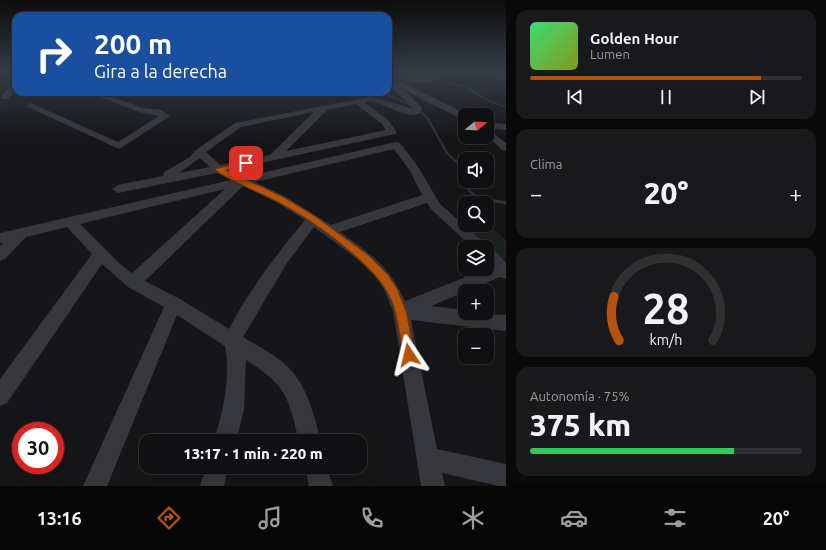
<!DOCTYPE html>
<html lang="es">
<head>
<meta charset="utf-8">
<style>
	body { margin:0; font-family:Ubuntu,sans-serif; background:#19191b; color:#f1f3f6; height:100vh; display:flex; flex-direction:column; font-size:15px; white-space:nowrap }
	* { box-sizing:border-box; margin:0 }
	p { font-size:13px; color:#9c9d9f }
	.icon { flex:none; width:22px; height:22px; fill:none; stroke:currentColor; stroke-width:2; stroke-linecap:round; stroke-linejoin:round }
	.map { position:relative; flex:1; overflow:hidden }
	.details { display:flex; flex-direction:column; gap:10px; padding:10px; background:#09090a; width:320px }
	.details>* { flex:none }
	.top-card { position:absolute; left:12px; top:12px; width:380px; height:84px; border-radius:12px; box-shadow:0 4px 16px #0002,0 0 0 1px #303032; background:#1a4fa0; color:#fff; overflow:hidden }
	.needle { width:26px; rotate:72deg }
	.fabs { position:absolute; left:458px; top:108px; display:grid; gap:8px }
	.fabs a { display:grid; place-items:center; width:36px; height:36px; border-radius:8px; background:#101012; box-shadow:0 4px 16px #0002,0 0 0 1px #303032; font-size:20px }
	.speed { position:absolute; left:12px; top:422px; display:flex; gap:8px; font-size:20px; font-weight:700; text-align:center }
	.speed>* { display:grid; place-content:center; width:52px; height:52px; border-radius:50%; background:#101012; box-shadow:0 4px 16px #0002,0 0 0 1px #303032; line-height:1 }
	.speed .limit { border:6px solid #d22; background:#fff; color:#111 }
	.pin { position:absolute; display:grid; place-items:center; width:34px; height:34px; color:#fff; margin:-17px; border-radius:8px; box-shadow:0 2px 6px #0006 }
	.me { position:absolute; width:44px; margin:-22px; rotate:350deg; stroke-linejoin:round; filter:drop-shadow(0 0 3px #0008) }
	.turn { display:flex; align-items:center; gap:14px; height:84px; padding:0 16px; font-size:18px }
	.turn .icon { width:52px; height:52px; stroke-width:2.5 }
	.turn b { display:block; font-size:28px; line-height:34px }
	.big { font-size:30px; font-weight:800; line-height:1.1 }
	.details .card { flex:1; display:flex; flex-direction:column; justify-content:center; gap:6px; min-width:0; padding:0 14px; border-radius:12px; background:#19191b }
	.details .dial { align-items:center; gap:0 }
	.dial svg { height:104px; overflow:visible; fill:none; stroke:#303032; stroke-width:7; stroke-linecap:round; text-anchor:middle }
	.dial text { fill:#f1f3f6; stroke:none }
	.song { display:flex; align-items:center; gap:12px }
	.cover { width:48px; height:48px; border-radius:6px; background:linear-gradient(135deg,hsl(140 70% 55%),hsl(70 70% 35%)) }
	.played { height:4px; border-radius:2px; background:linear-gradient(90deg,#b45309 85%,#303032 85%) }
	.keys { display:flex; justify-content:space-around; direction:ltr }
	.heat { display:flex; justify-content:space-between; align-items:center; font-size:22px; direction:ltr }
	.charge { height:6px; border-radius:3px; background:linear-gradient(90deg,#34c759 75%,#303032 0) }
	.trip { position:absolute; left:139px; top:434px; width:228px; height:40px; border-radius:12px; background:#101012; box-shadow:0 4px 16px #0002,0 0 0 1px #303032; font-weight:800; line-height:40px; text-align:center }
	.tab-bar { display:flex; height:64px; justify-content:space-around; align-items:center; background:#060607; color:#9c9d9f }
	.tab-bar .icon { width:28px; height:28px }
	.tab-bar .selected { color:#b45309 }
	.tab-bar b { font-size:18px; color:#f1f3f6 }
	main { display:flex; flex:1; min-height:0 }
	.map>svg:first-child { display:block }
	.green { fill:#1c231d }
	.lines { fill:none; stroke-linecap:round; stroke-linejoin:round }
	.stream-far2 { stroke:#2c353c; stroke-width:1.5 }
	.stream-far1 { stroke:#2c353c; stroke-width:2 }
	.stream { stroke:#2c353c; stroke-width:3 }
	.minor { fill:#37383d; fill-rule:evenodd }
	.route { fill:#b45309; stroke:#753606 }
</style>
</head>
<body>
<main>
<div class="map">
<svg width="506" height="486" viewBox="0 0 506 486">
	<rect width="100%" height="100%" fill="#161618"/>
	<path class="green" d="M489,225L506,240V261L503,263L471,231Z"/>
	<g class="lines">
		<path class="stream-far2" d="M427,71L450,84L466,87L489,101L506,107
			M378,92C393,96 421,108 429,120"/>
		<path class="stream-far1" d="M428,119L447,153L465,170
			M465,173V182"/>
		<path class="stream" d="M465,181C469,201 490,199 506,203"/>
		<path class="minor" d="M411,71H421L436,79L429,83L388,79V75H390L424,78Z
			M479,71H490L506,76V81Z
			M388,80L394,82L400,81L468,115H465V120L462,119L404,90L422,108L419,114C399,119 384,99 364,102L388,120L397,132L395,134L229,170L244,177L396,142L400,143L419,168L440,204L488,246L492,248L506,263V279L500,277L431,306L465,310V313L506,315V331L411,320L437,449L506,464V486H499L442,473L445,486H421L393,311C389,302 386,291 380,283C363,260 336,244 314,227L287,263L243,337C255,345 269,351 280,360C306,380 313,411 321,441H299C288,396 287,386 246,360L244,410L236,441H214C223,411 231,378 225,346L177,315L107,486H83L164,307L128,287L102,264L7,403L0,406V379L92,254L67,227L26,237L5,259L0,261V246L4,243H0V233L231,180L217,173L118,193L112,189L118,185L163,176L164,172L190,157L196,150L235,123L369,97L384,100L413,109L398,93L388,86ZM356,104L382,124L386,130L286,151L327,110ZM314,112L270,155L220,165L206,152L241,127ZM394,149L410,171L422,195L331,225L286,197L255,182ZM200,158L210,167L179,173ZM243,186L278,203L305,220C277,254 249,290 229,329L180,299L145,281ZM225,189L132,273L120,264L80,224ZM427,203L432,210L472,247H487V262L491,267L405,301C389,266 371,254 340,232Z
			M13,83H16V90L8,99H2V95Z
			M87,92H99L143,108L161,110L170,116L119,149L26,106L30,103L33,104L118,142L159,116L139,112Z
			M487,122L506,124V130L487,128Z
			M487,128L506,143V151L502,150L487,136Z
			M206,467H228L224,486H200Z
			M305,467H327L333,486H309Z"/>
	</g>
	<linearGradient id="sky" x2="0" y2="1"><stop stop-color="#0c0c0d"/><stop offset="0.51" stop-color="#363c48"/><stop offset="1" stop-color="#363c48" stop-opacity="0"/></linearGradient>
	<rect width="506" height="139" fill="url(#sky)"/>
	<path class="route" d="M246,161L248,162V165L226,170L285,198L316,217L368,255L388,275L397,289L406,311L415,355L413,359L409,361L405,359L403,355C399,334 398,311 388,293C372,262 306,215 274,200C261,193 223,178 215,169Z"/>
</svg>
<div class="fabs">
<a><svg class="needle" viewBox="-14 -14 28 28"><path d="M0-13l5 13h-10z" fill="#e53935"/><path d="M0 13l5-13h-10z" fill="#9c9d9f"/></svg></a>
<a><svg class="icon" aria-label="sound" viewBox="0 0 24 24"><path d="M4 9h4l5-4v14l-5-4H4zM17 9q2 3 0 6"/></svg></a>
<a><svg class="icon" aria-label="search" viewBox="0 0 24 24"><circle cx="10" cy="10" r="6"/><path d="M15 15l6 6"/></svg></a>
<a><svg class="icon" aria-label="layers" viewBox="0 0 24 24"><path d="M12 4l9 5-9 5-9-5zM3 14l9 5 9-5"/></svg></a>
<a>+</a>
<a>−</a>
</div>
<div class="speed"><div class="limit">30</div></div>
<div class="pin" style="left:246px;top:163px;background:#d93025"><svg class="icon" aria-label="arrive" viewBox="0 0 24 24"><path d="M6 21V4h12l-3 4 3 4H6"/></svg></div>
<svg class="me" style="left:409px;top:355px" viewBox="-20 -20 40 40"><path d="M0-17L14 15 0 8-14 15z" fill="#b45309" stroke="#fff" stroke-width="4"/></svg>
<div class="trip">13:17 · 1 min · 220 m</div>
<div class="top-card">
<div class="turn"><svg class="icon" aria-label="right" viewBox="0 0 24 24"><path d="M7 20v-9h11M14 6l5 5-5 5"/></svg><div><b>200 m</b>Gira a la derecha</div></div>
</div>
</div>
<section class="details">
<div class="card">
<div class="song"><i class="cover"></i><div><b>Golden Hour</b><p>Lumen</p></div></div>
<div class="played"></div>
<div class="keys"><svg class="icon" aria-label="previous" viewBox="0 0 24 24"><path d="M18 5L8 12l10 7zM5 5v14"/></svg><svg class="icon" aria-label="pause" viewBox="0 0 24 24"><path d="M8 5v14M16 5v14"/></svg><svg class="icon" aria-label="next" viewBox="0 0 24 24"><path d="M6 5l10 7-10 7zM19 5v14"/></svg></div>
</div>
<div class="card"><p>Clima</p>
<div class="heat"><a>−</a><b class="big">20°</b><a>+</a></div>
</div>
<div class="card dial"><svg viewBox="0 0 100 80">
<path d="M14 69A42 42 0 1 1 86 69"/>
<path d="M14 69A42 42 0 0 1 10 35" stroke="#b45309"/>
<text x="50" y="56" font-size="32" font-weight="700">28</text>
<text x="50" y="72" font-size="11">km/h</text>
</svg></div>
<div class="card"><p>Autonomía · 75%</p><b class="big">375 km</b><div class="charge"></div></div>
</section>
</main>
<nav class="tab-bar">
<b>13:16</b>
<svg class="icon selected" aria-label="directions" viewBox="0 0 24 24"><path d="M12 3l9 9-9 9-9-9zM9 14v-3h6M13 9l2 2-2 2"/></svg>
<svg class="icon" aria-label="music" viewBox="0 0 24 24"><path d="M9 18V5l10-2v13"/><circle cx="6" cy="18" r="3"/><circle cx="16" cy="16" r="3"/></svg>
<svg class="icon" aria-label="phone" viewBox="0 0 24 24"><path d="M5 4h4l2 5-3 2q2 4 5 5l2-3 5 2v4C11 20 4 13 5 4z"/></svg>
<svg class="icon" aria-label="climate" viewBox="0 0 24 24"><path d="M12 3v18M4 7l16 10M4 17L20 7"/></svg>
<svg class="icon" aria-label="car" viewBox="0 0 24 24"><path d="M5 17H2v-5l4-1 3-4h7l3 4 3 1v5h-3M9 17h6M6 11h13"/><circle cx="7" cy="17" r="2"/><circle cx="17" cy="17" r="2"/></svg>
<svg class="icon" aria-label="filters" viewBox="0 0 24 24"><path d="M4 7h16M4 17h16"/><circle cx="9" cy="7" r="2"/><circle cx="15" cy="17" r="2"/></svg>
<b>20°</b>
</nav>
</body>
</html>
